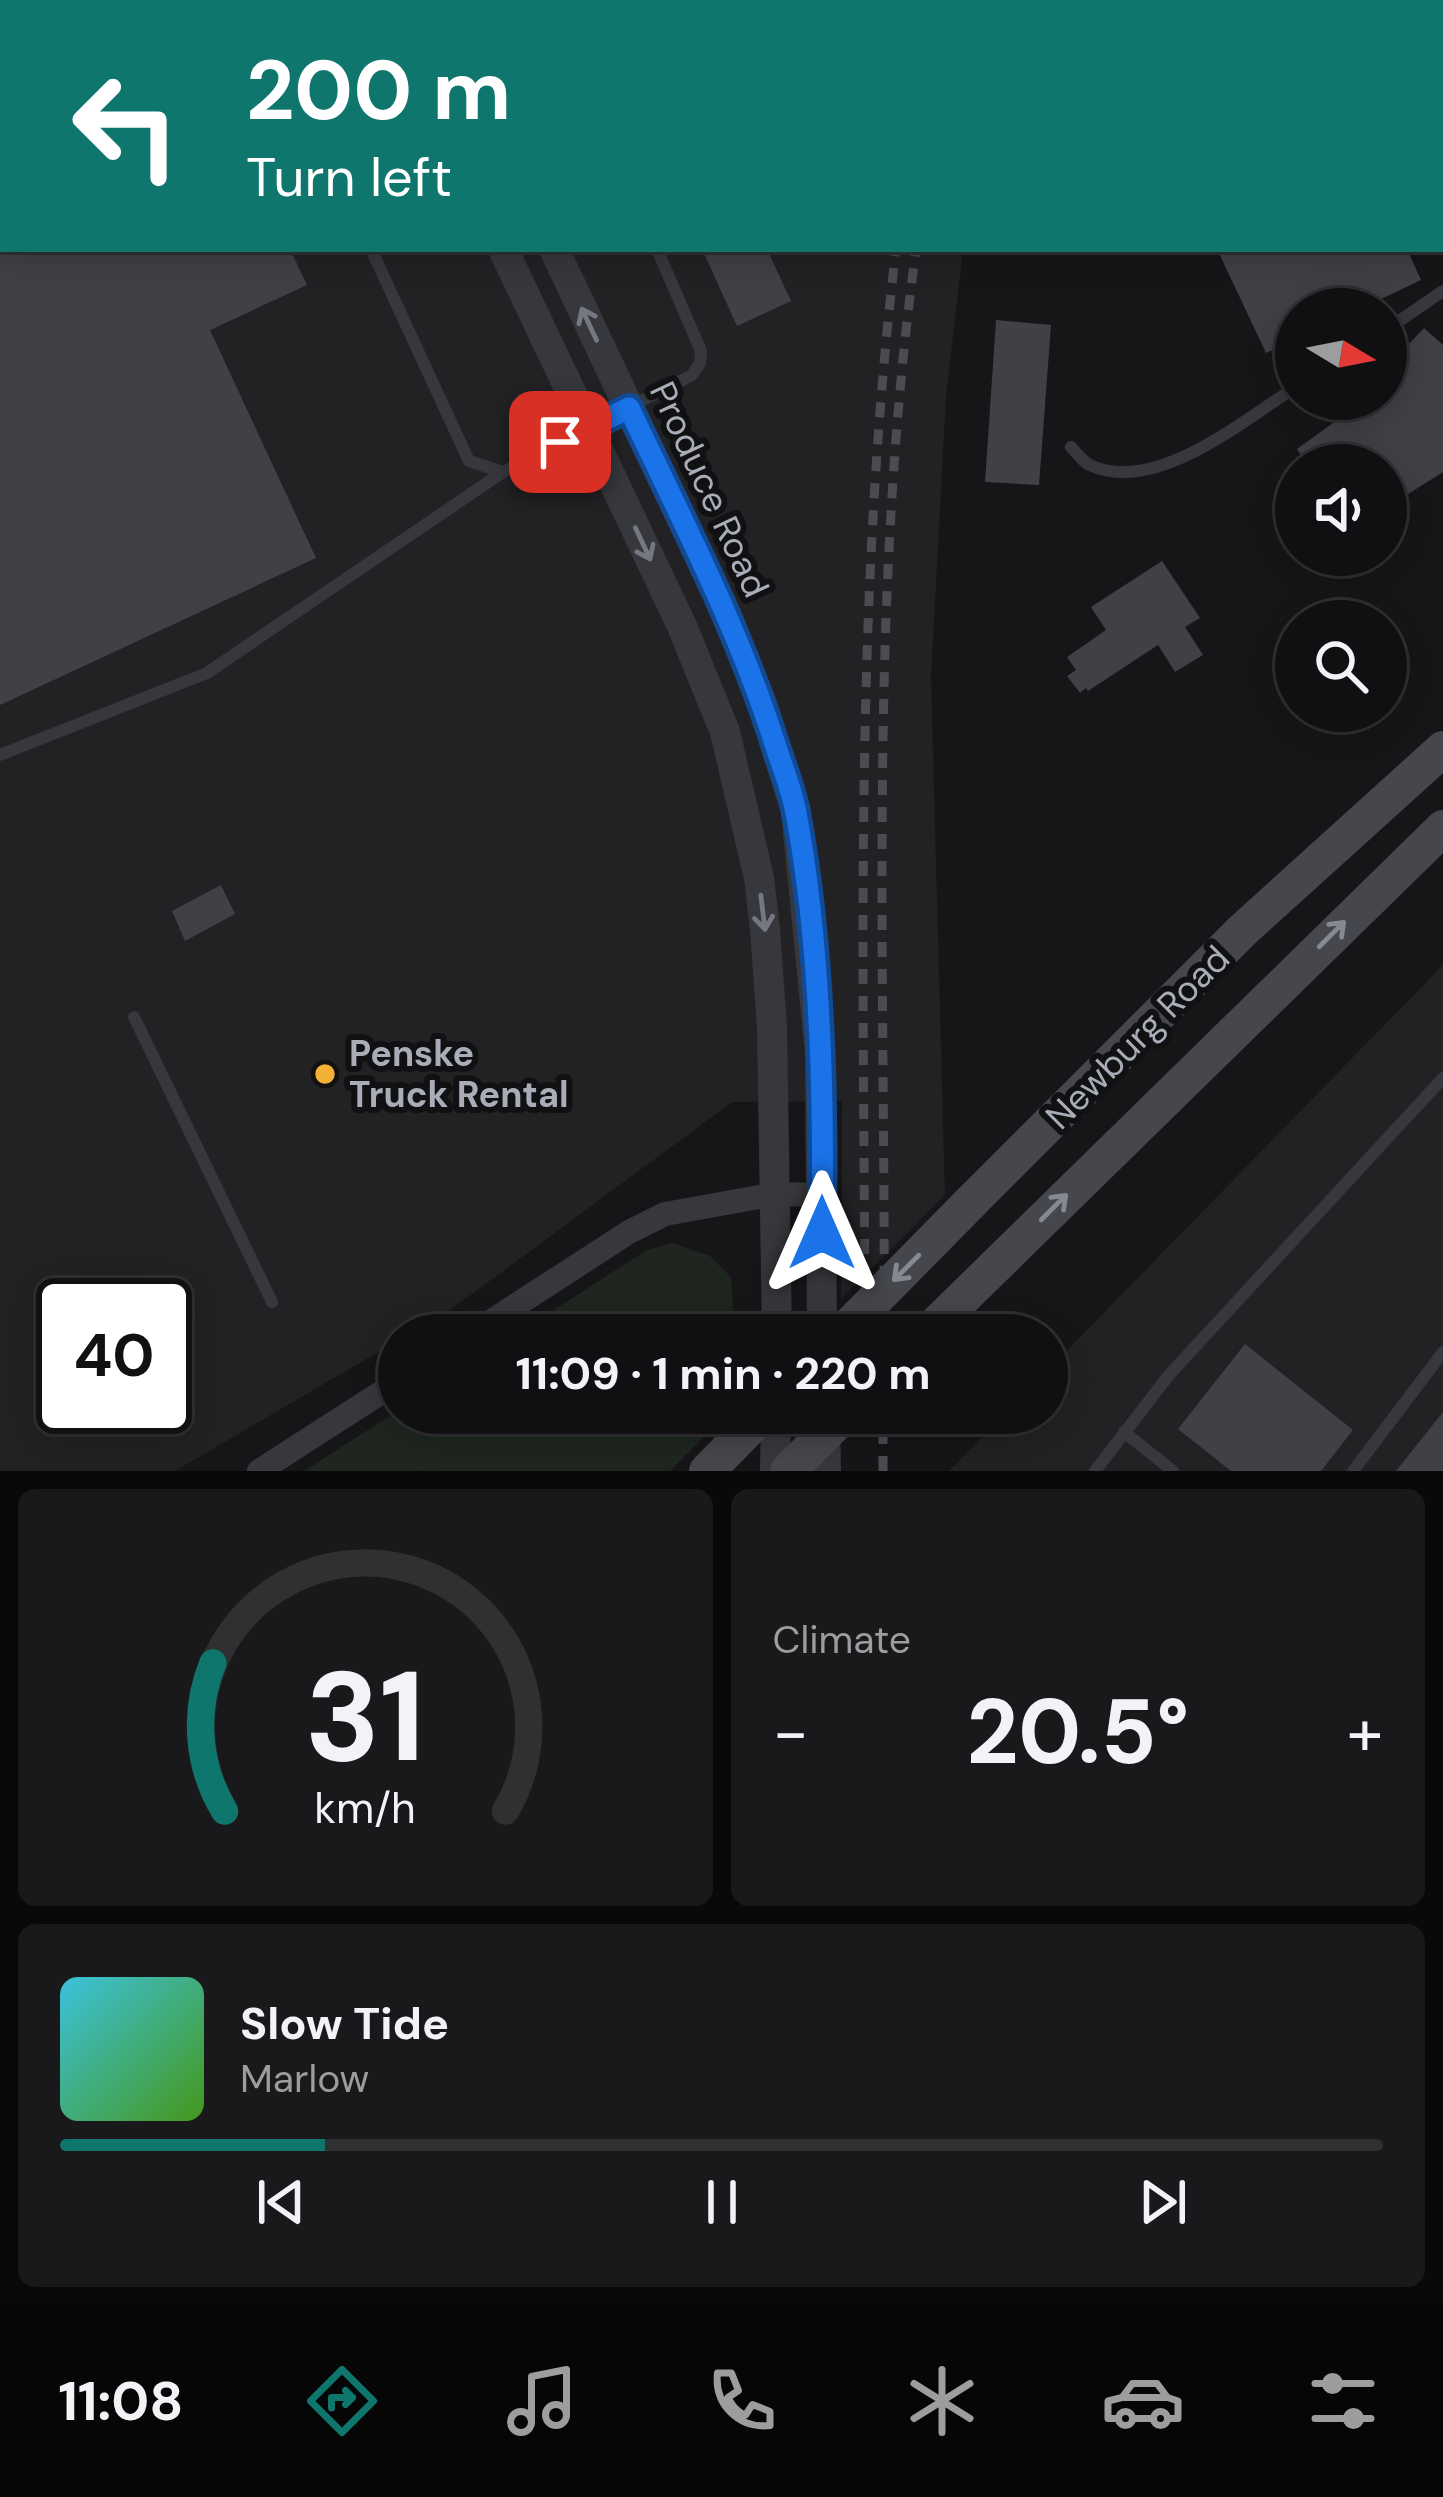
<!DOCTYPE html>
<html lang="en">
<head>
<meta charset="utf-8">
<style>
	body { margin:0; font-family:"DM Sans",sans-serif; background:#19191b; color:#f1f3f6; height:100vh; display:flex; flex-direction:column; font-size:45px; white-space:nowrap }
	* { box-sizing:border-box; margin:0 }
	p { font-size:39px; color:#9c9d9f }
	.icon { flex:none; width:66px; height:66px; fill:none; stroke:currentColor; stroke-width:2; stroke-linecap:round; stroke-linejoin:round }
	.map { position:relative; height:1471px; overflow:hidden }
	.drawer { display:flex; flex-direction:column; gap:18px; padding:18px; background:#09090a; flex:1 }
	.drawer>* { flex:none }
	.hud { position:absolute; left:0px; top:0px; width:1443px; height:252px; box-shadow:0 6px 30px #0003,0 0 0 3px #303032; background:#0f766e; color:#fff; overflow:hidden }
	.needle { width:78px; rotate:100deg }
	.fabs { position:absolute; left:1275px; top:288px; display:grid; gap:24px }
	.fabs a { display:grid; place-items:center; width:132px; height:132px; border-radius:50%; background:#101012; box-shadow:0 6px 30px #0003,0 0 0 3px #303032; font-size:60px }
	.speed { position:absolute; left:36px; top:1278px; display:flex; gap:24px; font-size:60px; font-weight:700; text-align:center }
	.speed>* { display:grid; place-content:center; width:156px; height:156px; border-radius:50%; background:#101012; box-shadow:0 6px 30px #0003,0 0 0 3px #303032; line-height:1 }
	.speed .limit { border:6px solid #111; border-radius:18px; background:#fff; color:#111 }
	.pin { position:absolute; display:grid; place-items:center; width:102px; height:102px; color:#fff; margin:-51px; border-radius:24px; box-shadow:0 6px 18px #0006 }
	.me { position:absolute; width:132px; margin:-66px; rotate:0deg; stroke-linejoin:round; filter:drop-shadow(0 0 9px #0008) }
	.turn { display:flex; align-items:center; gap:42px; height:252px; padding:0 48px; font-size:54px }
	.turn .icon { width:156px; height:156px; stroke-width:2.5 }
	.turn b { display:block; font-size:84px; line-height:102px }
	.big { font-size:90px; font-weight:700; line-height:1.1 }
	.drawer .widget { flex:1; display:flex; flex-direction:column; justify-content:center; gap:18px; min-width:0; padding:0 42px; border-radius:18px; background:#19191b }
	.drawer .dial { align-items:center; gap:0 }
	.dial svg { height:312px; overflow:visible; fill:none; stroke:#303032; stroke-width:7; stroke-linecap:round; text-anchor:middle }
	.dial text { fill:#f1f3f6; stroke:none }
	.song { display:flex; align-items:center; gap:36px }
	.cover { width:144px; height:144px; border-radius:18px; background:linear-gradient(135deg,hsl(190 70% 55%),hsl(100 70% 35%)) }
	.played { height:12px; border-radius:6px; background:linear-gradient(90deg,#0f766e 20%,#303032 20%) }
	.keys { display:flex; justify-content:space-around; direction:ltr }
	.heat { display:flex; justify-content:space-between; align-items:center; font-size:66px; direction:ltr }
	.drawer .tiles { flex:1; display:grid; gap:18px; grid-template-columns:1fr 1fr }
	.widget:last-child { grid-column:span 2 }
	.trip { position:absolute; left:378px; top:1314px; width:690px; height:120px; border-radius:60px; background:#101012; box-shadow:0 6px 30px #0003,0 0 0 3px #303032; font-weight:700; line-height:120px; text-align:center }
	.tabs { display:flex; height:192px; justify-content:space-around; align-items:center; background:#060607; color:#9c9d9f }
	.tabs .icon { width:84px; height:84px }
	.tabs .current { color:#0f766e }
	.tabs b { font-size:54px; color:#f1f3f6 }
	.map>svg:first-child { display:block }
	.built { fill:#222225; fill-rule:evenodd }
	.green { fill:#1e261f }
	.building { fill:#404145 }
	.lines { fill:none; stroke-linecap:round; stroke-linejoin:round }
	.service { stroke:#37383d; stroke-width:12 }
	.minor { stroke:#37383d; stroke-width:24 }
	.tertiary { stroke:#37383d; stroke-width:30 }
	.secondary { stroke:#45474d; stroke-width:36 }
	.rail { stroke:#4a4c52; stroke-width:9; stroke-dasharray:15 12; stroke-linecap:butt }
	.secondary-bridge { stroke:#45474d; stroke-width:36 }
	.oneway { stroke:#757881 }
	.oneway2 { stroke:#858993 }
	.route-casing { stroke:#114b97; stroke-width:30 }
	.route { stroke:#1a73e8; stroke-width:21 }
	.poi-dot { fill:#f2b134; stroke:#111113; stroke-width:4.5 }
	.labels { text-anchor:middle; stroke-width:12; stroke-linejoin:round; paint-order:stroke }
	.street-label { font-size:36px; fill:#a8adb8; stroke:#111113 }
	.poi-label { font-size:36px; font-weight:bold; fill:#a8adb8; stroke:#111113; text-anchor:start }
</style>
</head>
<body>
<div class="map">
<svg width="1443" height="1471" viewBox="0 0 1443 1471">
	<rect width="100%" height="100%" fill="#161618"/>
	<path class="built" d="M0,0H1008L3,3V249H963L946,397L931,677L945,1195L841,1299L842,1101L732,1102L449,1311L407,1335H399V1340L175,1471H0ZM63,1305H165V1407H63Z
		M1443,965V1471H949L1006,1413H1047V1371Z"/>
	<path class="green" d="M672,1243L710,1256L731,1277L735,1335H515L647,1250Z
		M399,1410V1413H728L670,1471H304Z"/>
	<path class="building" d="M0,249H290L307,285L210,330L316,558L0,705Z
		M702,249H767L791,301L737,326Z
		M1217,249H1407L1421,280L1360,309H1296V339L1266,353Z
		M996,320L1051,325L1039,485L985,482Z
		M1424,328L1443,345V472L1386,508V465H1307L1297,449L1366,399H1386V368Z
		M1162,561L1200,618L1185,627L1203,655L1175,672L1158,645L1088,691L1086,688L1080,693L1067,676L1076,670L1067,657L1106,630L1091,607Z
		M221,885L235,914L185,941L172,911Z
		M1245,1344L1353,1430L1321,1471H1231L1178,1429Z
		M1443,1412V1471H1396Z"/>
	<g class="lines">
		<path class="service" d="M260,0L262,3
			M557,3L563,0
			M371,249L469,461L503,472L692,375L700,363L701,351L657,249
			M1386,330L1443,291
			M1071,447C1077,454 1084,463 1092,466C1157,494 1243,420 1296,387
			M0,755L207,673L503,472
			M134,1017L272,1302
			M1124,1432L1173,1471
			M1095,1471L1169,1375L1443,1078
			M1353,1471L1443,1352"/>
		<path class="minor" d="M1423,0L1424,3
			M1440,39L1443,43
			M470,1335L629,1232L665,1214L776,1194L822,1195
			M259,1471L399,1381"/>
		<path class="tertiary" d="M382,0L384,3
			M436,0L437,3
			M503,249L682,626L725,732L759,878L765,929L772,1027L777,1335
			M554,249L726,613L763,706L796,811L820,1053L822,1335
			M825,1417L826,1471
			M775,1471L776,1413"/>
		<path class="secondary" d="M972,1201L1243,930L1443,749
			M925,1335L1443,828
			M707,1471L764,1413"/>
		<path class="rail" d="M937,3L938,0
			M956,3L957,0
			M865,1335C864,973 853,609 896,249
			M884,1335C886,973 867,608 916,249
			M883,1471V1413"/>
		<path class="secondary-bridge" d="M840,1335L972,1201
			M788,1471L846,1413"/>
	</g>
	<defs><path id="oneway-shaft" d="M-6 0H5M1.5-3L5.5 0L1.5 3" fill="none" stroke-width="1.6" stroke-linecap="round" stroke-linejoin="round" transform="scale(3)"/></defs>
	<g class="oneway">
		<use href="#oneway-shaft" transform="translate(589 324) rotate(-115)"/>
		<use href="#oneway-shaft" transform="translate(643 544) rotate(65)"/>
		<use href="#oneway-shaft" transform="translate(763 913) rotate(83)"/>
	</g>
	<g class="oneway2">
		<use href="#oneway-shaft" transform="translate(1332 934) rotate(-45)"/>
		<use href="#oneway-shaft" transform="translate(1054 1207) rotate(-45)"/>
		<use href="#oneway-shaft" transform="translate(906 1268) rotate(135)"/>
	</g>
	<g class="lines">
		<g class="route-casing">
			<path id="route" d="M560,442L629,408C681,518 738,627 775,744C782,766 792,790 796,813C821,946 824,1098 822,1233"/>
		</g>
		<use href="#route" class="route"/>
	</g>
	<circle class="poi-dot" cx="325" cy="1074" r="12"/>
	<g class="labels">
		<g class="street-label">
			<text transform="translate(710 489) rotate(65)" y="13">Produce Road</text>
			<text transform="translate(1137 1037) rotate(-45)" y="13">Newburg Road</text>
		</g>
		<g class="poi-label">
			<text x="349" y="1066">Penske<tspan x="349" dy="41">Truck Rental</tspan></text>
		</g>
	</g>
</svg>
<div class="fabs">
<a><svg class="needle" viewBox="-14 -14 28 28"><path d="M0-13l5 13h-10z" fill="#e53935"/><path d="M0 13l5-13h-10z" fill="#9c9d9f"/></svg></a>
<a><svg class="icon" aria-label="sound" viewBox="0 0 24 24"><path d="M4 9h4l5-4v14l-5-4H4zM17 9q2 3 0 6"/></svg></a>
<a><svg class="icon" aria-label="search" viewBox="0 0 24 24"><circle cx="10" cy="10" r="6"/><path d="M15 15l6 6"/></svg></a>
</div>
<div class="speed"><div class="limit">40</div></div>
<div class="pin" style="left:560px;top:442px;background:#d93025"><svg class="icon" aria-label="arrive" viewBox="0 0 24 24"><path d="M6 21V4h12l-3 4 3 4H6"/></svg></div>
<svg class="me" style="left:822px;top:1233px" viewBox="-20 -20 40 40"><path d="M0-17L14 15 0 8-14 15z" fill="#1a73e8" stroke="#fff" stroke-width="4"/></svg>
<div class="trip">11:09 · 1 min · 220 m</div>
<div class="hud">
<div class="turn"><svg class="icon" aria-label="left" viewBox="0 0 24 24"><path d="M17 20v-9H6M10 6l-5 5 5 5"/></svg><div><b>200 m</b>Turn left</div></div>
</div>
</div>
<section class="drawer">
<div class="tiles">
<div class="widget dial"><svg viewBox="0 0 100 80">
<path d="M14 69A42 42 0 1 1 86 69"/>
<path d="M14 69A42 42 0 0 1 11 31" stroke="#0f766e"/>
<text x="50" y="56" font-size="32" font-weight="700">31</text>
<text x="50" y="72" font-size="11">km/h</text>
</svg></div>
<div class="widget"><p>Climate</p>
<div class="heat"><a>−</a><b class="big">20.5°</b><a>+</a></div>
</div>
<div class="widget">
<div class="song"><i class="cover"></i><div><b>Slow Tide</b><p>Marlow</p></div></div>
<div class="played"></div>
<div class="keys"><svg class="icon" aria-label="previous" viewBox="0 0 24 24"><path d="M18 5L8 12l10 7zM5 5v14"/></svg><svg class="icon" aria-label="pause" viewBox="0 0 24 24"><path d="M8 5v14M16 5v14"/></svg><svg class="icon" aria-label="next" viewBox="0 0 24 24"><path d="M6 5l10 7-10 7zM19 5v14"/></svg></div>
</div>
</div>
</section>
<nav class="tabs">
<b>11:08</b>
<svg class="icon current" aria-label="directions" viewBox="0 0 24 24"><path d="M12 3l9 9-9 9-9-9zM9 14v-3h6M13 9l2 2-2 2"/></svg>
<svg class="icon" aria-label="music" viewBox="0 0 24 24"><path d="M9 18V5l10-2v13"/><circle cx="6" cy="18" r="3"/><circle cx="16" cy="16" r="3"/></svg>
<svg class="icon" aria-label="phone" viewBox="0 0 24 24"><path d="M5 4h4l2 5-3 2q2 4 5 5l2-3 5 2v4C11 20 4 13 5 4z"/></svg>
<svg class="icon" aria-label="climate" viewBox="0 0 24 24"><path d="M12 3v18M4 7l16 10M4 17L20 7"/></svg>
<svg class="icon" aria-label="car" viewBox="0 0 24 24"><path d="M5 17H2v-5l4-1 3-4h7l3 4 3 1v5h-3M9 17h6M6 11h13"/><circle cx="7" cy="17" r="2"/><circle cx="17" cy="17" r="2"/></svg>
<svg class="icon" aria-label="filters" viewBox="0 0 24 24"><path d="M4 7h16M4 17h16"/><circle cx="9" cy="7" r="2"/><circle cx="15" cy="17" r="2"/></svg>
</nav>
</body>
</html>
